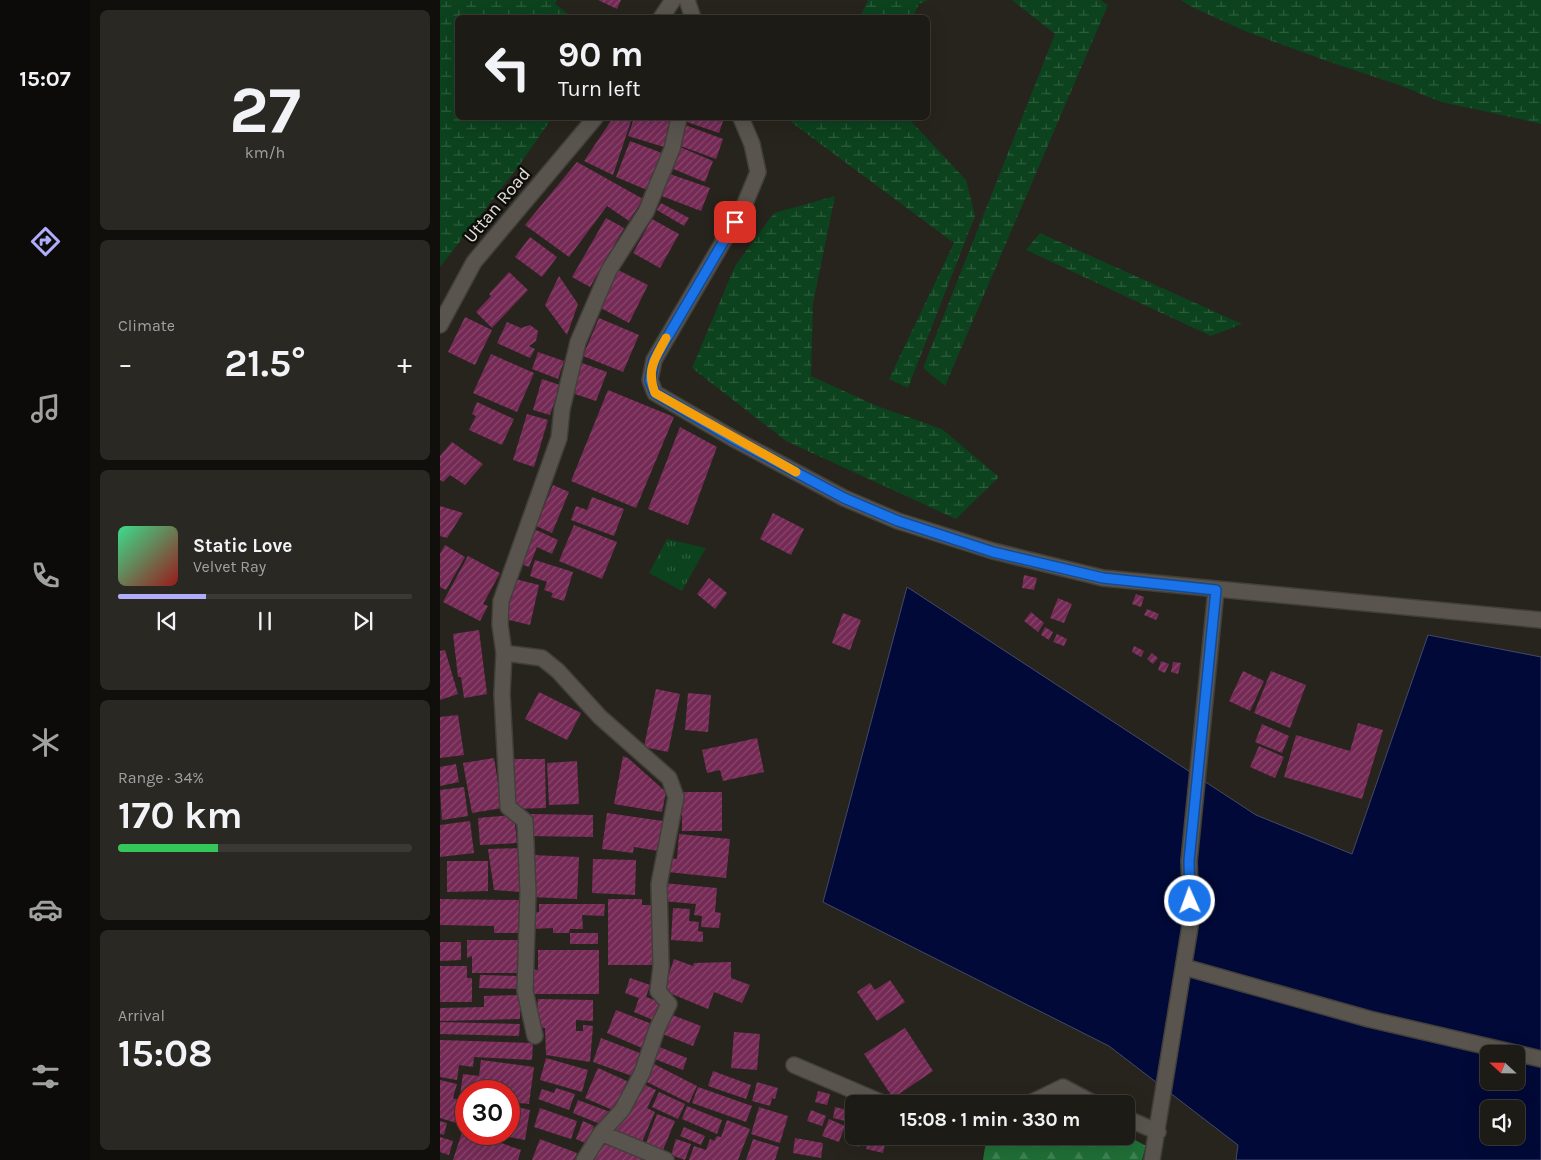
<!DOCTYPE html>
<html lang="en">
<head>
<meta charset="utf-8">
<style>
	body { margin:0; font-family:Karla,sans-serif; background:#2a2823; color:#f1f3f6; height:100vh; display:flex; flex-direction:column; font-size:19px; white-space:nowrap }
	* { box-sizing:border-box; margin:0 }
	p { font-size:16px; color:#a0a1a1 }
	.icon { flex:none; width:28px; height:28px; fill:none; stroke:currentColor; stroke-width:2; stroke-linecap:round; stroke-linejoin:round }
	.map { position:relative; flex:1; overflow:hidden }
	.side { display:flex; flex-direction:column; gap:10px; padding:10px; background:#100f0c; width:350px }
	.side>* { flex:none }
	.banner { position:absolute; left:15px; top:15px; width:475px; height:105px; border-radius:8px; box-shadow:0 5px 20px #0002,0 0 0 1px #3b3935; background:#1d1b16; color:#f1f3f6; overflow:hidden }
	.needle { width:32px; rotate:292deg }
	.tools { position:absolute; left:1040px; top:1045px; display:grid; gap:10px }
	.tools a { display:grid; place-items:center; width:45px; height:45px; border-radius:8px; background:#1d1b16; box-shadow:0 5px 20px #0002,0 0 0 1px #3b3935; font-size:25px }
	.speed { position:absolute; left:15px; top:1080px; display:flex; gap:10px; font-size:25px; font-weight:700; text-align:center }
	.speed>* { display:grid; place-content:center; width:65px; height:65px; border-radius:50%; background:#1d1b16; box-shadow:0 5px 20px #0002,0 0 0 1px #3b3935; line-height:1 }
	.speed .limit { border:8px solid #d22; background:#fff; color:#111 }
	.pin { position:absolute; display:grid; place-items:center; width:42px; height:42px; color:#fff; margin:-21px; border-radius:10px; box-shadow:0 2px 8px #0006 }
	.me { position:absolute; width:55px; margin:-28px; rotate:358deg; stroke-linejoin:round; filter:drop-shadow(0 0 4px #0008) }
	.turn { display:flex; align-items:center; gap:18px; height:105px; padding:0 20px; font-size:22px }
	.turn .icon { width:65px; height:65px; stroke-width:2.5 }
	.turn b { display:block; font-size:35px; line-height:42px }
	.big { font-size:38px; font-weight:700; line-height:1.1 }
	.side .card { flex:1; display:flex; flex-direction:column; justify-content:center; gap:8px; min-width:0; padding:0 18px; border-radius:8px; background:#2a2823 }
	.side .dial { align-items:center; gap:0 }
	.dial b { font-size:65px; line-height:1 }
	.song { display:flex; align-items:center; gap:15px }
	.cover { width:60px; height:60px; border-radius:8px; background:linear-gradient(135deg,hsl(150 70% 55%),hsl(0 70% 35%)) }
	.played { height:5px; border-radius:2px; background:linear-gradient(90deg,#b0aefa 30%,#3b3935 30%) }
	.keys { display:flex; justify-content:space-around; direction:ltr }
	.heat { display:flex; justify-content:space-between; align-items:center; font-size:28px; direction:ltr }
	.charge { height:8px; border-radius:4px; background:linear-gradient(90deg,#34c759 34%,#3b3935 0) }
	.trip { position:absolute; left:405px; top:1095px; width:290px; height:50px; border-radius:8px; background:#1d1b16; box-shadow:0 5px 20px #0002,0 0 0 1px #3b3935; font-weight:700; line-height:50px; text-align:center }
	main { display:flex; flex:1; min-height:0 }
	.dock { display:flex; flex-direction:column; width:90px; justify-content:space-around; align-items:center; background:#0c0b09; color:#a0a1a1 }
	.dock .icon { width:35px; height:35px }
	.dock .current { color:#b0aefa }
	.dock b { font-size:22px; color:#f1f3f6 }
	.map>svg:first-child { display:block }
	.grass { fill:url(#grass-tufts) }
	.forest { fill:url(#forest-firs) }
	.wetland { fill:url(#wetland-marsh) }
	.water { fill:#000937; stroke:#444968; fill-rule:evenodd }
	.building { fill:url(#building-hatch) }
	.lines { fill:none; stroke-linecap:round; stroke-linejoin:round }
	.street-casing { stroke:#423f3a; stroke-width:18 }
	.secondary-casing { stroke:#423f3a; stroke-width:18 }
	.street { stroke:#59554e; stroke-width:15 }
	.secondary { stroke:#59554e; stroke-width:15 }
	.route-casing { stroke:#114b97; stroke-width:12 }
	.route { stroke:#1a73e8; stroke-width:9 }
	.slow { stroke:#f59e0b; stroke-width:9 }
	.labels { text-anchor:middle; stroke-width:5; stroke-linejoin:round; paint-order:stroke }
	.street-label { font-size:18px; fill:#e1dfda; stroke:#0f0d0a }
</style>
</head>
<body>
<main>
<nav class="dock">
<b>15:07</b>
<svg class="icon current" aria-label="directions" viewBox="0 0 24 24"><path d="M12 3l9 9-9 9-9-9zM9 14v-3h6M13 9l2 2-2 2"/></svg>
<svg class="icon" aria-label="music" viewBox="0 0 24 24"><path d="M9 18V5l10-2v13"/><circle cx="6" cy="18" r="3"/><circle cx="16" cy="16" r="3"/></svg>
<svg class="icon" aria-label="phone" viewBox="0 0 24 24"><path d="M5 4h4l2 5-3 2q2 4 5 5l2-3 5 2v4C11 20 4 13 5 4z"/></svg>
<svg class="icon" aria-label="climate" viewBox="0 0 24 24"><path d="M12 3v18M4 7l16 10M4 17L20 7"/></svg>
<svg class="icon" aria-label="car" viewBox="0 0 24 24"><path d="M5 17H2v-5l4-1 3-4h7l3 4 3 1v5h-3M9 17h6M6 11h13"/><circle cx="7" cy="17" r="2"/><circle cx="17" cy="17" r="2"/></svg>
<svg class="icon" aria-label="filters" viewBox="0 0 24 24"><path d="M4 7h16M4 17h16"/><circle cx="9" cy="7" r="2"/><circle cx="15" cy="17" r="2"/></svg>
</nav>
<section class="side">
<div class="card dial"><b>27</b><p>km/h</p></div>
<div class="card"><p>Climate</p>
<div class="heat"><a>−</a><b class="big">21.5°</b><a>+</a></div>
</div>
<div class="card">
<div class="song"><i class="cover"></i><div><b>Static Love</b><p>Velvet Ray</p></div></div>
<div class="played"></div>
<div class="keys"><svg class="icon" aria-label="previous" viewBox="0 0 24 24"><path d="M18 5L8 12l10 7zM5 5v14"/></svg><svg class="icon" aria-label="pause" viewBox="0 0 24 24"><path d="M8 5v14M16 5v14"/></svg><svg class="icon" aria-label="next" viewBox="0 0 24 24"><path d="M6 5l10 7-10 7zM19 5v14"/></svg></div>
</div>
<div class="card"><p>Range · 34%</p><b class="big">170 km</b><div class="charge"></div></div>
<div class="card"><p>Arrival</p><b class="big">15:08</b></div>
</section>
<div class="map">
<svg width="1101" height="1160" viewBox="0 0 1101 1160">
	<defs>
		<pattern id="grass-tufts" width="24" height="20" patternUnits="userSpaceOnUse" patternTransform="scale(1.25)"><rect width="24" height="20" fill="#0c421d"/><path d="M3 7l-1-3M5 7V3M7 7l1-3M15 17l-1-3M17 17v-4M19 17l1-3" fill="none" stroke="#2f5d3d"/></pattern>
		<pattern id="forest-firs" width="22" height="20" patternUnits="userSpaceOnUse" patternTransform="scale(1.25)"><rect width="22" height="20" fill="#206f37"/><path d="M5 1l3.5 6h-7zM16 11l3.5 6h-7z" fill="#408353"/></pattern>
		<pattern id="wetland-marsh" width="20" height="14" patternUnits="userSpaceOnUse" patternTransform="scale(1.25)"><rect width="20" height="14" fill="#0c421d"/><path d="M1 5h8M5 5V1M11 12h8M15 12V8" fill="none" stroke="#2f5d3d"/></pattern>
		<pattern id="building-hatch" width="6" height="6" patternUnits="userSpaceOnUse" patternTransform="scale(1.25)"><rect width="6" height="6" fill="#742a55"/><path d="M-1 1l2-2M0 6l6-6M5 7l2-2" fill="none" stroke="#88486d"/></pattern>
	</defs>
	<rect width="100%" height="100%" fill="#27241d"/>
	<path class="grass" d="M227,539L266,548L242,591L209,573Z"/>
	<path class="forest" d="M686,1135L706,1146L702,1160H543L545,1147L555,1136Z"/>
	<path class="wetland" d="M0,0H117L115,4L132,17L18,18V118H112L78,167L0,267Z
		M428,0H488L479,4L473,17H420Z
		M572,0H660L668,5L505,386L483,368L615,34Z
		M741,0H1101V124L1071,117L1001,102L959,85L887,61L807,32L750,6Z
		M355,118H468L526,180L535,216L468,388L449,379L514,243L351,122Z
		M395,196L373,303L371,376L437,406L502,429L559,477L516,519L346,441L252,368L295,266L334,213Z
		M600,233L802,324L771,336L586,250Z"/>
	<path class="water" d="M467,587L816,815L912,854L988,635L1101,657V1160H796L798,1145L669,1046L383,902ZM1049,1054H1076V1081H1049ZM1049,1109H1076V1136H1049Z"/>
	<path class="building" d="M158,0H181L177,9Z
		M173,118H192L173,175L144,161Z
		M194,118H233L224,147L188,136Z
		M245,118H284L279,133L244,121Z
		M245,125L283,139L276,159L238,145Z
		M190,141L222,153L207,190L176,177Z
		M240,147L273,161L265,182L231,168Z
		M137,162L203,199L189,221L167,206L129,257L85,225Z
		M227,173L270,188L261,211L219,195Z
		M221,203L249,218L244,226L217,210Z
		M166,218L184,228L150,287L132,277Z
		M212,219L239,234L220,268L193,253Z
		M90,237L117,257L102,277L75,257Z
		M178,270L208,285L189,323L159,307Z
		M69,272L88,290L52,328L36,312L51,296L49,294Z
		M119,276L138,304L127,335L105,305Z
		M25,317L52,330L35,365L8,352Z
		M159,318L199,335L183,372L143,356Z
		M67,322L81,328L90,325L98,331L96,341L89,346L95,349L90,358L57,343Z
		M98,352L124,361L118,379L92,369Z
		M51,354L94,373L77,412L33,393Z
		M142,363L167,372L156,401L132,393Z
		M102,379L120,385L110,415L93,410Z
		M168,390L234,417L196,508L131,481Z
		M37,402L74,419L62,445L29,430L36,416L32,414Z
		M87,414L108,420L94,467L73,460Z
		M240,427L277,447L248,525L208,509Z
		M12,442L43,464L25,485L10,475L3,482L0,480V456Z
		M113,485L129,492L112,533L96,526Z
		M152,497L184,509L174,536L131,520L136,506L147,510Z
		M0,506L23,513L7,538L0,536Z
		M333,513L364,529L351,555L320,539Z
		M134,525L177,542L162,579L119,561Z
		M92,528L118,540L112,554L97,547L89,567L78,563Z
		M5,545L25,557L6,590L0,587V554Z
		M28,556L60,573L43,604L48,606L40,621L3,602Z
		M95,560L133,572L124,601L111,597L113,593L104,590L107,582L90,576Z
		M584,575L597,578L594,590L582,588Z
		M269,578L287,593L275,609L257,594Z
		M75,579L99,585L90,625L65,619Z
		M696,594L704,597L701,607L692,604Z
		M618,598L632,604L624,623L610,618Z
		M707,609L719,614L716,620L704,615Z
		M591,612L604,623L598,632L584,621Z
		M403,613L421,620L410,650L392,643Z
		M605,627L613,632L609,640L601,635Z
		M39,630L47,694L24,698L21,677H18L13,634Z
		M617,634L627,639L624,646L613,642Z
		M694,646L704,651L701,657L692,652Z
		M5,650L18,694L0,700V651Z
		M712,653L718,658L713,664L707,659Z
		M721,661L729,664L725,673L718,670Z
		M733,662L741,663L738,674L731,672Z
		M803,671L824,681L810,711L789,701Z
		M831,671L866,685L850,728L814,713Z
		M216,689L240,694L228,752L204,747Z
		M99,692L141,713L127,740L85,719Z
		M248,693L271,695L268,732L245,730Z
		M18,715L24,755L0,758V717Z
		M918,723L943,730L922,799L844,777L856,735L910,751Z
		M822,724L849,736L842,753L815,742Z
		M317,738L324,772L283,781L280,770L267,773L262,750Z
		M819,746L844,757L835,778L810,767Z
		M183,756L188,758L226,792L222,812L174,804Z
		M54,758L62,808L32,813L23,763Z
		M73,759H105L106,808L74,809Z
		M137,761L139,804L109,805L107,763Z
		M16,764L19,782L0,786V767Z
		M24,787L28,816L2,820L0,790Z
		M242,792H282V831H242Z
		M167,813L223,821L219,851L194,847L193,853L162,849Z
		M88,814L153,815V837L88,836Z
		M74,815L77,843L40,845L38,818Z
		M30,821L34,853L0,857V825Z
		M239,834L290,839L286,878L227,872L229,858L237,859Z
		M83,848L80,892L54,890L48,849Z
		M92,855L139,857L137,899L90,897Z
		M153,859L196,860L195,895L152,893Z
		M7,861H48V891L7,892Z
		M223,883L277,888L275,912L281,913L279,928L261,927L262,916L254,915L256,904L222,901Z
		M0,899L80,900V933H54V926L0,925Z
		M168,899H202V905H213V965H168Z
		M99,904H165L164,916L142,915L143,929H130L129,933H113V928L92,929V913L99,912Z
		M233,908L250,909L249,921L259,922L258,931L263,932V942L231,940Z
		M130,933H158V944H130Z
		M27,940H81V973H32V956L27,958Z
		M0,942H21V960L0,961Z
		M98,950H159V994H88V969L98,970Z
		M234,959L253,966L254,963L291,962V978L310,985L302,1003L274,992L268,1009L220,989L226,973L229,974Z
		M0,966H27V978H32V1002H0Z
		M40,975L80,976V989L39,988Z
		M190,978L210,985L206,997L220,1002L213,1020L194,1012L199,998L185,993Z
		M450,980L465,1002L437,1021L417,992L430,983L435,990Z
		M80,995V1019L0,1021V1008L44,1007V996Z
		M98,999L153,1000V1021L136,1020V1031H143V1025L153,1026L150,1062L106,1055L105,1028L96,1027Z
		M176,1010L212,1024L202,1048L167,1033Z
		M227,1013L261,1026L253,1046L220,1033Z
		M0,1022L80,1024L79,1036L0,1034Z
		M465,1028L493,1071L453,1098L424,1054Z
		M294,1032L320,1034L317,1070L291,1068Z
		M161,1038L200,1053L192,1076L153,1062Z
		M0,1040L93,1043L92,1060L34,1057L33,1067L19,1065L17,1080L0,1077Z
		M217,1046L247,1058L243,1070L212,1058Z
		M106,1058L148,1070L142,1092L100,1080Z
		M41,1060L94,1067L89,1104L69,1102V1091H26V1096L20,1095L23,1074L39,1076Z
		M212,1063L257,1086L249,1103L203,1080Z
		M158,1068L187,1081L175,1111L145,1098Z
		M273,1071L311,1085L306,1099L268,1086Z
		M0,1080L17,1084L13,1098L21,1101L20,1105L26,1107L23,1125L0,1118Z
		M317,1082L338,1088L335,1099L332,1098L330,1106L312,1101Z
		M201,1083L216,1090L207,1108L215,1112L201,1144L172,1131Z
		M258,1087L312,1106L306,1122L252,1103Z
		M116,1088L135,1094L129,1110L98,1099L102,1089L114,1093Z
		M378,1091L390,1094L387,1105L375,1102Z
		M219,1092L245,1104L238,1119L212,1107Z
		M138,1100L170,1112L165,1126L133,1113Z
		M69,1105L90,1110L85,1140L59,1135L69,1134Z
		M247,1106L282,1120L277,1134L242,1119Z
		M319,1107L348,1116L340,1143L311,1134Z
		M395,1107L412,1111L409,1122L393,1118Z
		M100,1108L137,1121L131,1139L94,1127Z
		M371,1110L386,1116L382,1126L367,1121Z
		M217,1114L235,1121L223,1150L206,1143Z
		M389,1119L405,1126L399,1142L382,1136Z
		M287,1120L310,1129L298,1160H249L254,1146L266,1150L270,1139L274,1141L277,1136L281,1137Z
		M0,1121L7,1123L4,1135L0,1134Z
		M143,1121L154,1126L147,1144L136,1139Z
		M24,1126L26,1127V1134H48L47,1138L81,1150L78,1160H13Z
		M244,1127L265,1136L261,1145L240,1136Z
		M413,1136H423L419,1147L410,1143Z
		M430,1136H447L443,1153L426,1149Z
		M0,1137L13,1141L9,1155L0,1152Z
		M355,1138L383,1143L381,1158L353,1153Z
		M100,1139L137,1153L134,1160H92Z
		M162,1139L207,1158L206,1160H151Z
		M236,1139L251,1144L245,1160L231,1155Z
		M313,1139L339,1147L335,1160H306Z"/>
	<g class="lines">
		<g class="street-casing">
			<path id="street" d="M247,0L253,18
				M301,118L312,144L318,172L304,206L214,360L210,380L215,393L294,439L404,498L458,521L553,551L663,578L1101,620
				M64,653L102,658L118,671L160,717L229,778L236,797L219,884L221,967L218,991L229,1004L217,1029L202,1073L182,1110L161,1133L144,1160
				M744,967L929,1019L1101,1059
				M95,1036L85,991L88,892L85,821L68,807L62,694L64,653L60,625L61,601L119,438L122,409L138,342L169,270L206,212L232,149L239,118
				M354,1065L445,1104
				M588,1104L623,1087L655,1104
				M686,1118L718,1132
				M161,1133L226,1160
				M712,1160L751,920L749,861L776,590"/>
		</g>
		<g class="secondary-casing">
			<path id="secondary" d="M221,18L233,0
				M0,325L34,262L155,118"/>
		</g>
		<use href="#street" class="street"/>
		<use href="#secondary" class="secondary"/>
	</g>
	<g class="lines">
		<g class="route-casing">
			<path id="route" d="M295,222L214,360L210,380L215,393L294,439L404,498L458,521L553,552L663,578L776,590L749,861L750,901"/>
		</g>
		<use href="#route" class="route"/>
		<path class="slow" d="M226,338C215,359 206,369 215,393L356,472"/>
	</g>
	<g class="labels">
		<g class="street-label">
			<text transform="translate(57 205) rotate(-50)" y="6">Uttan Road</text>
		</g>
	</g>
</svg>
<div class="tools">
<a><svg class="needle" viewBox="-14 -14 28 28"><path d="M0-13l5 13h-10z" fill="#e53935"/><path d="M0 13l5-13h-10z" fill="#a0a1a1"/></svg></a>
<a><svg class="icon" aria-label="sound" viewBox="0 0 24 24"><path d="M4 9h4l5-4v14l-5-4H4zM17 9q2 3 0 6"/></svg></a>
</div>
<div class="speed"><div class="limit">30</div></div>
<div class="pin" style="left:295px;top:222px;background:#d93025"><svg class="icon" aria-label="arrive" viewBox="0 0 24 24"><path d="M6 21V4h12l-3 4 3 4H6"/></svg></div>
<svg class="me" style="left:750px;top:901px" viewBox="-20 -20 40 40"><circle r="17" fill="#1a73e8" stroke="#fff" stroke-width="3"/><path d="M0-11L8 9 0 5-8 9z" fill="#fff"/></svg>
<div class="trip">15:08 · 1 min · 330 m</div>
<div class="banner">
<div class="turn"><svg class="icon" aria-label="left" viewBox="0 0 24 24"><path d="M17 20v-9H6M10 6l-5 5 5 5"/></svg><div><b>90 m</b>Turn left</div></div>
</div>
</div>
</main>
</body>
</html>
